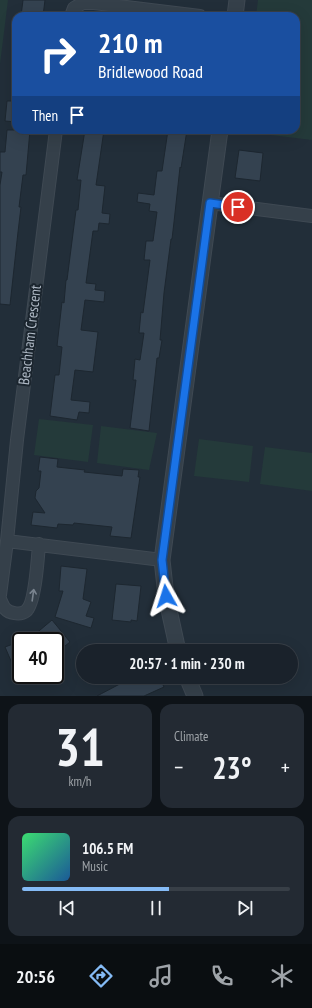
<!DOCTYPE html>
<html lang="en">
<head>
<meta charset="utf-8">
<style>
	body { margin:0; font-family:"PT Sans Narrow",sans-serif; background:#232a33; color:#f1f3f6; height:100vh; display:flex; flex-direction:column; font-size:15px; white-space:nowrap }
	* { box-sizing:border-box; margin:0 }
	p { font-size:13px; color:#9fa4a9 }
	.icon { flex:none; width:22px; height:22px; fill:none; stroke:currentColor; stroke-width:2; stroke-linecap:round; stroke-linejoin:round }
	.map { position:relative; height:696px; overflow:hidden }
	.sheet { display:flex; flex-direction:column; gap:8px; padding:8px; background:#0e1318; flex:1 }
	.sheet>* { flex:none }
	.top-card { position:absolute; left:12px; top:12px; width:288px; height:122px; border-radius:12px; box-shadow:0 4px 16px #0002,0 0 0 1px #383f47; background:#1a4fa0; color:#fff; overflow:hidden }
	.speed { position:absolute; left:12px; top:632px; display:flex; gap:8px; font-size:20px; font-weight:700; text-align:center }
	.speed>* { display:grid; place-content:center; width:52px; height:52px; border-radius:50%; background:#1a222b; box-shadow:0 4px 16px #0002,0 0 0 1px #383f47; line-height:1 }
	.speed .limit { border:2px solid #111; border-radius:6px; background:#fff; color:#111 }
	.pin { position:absolute; display:grid; place-items:center; width:34px; height:34px; color:#fff; margin:-17px; border:2px solid #fff; border-radius:50%; box-shadow:0 1px 4px #0007 }
	.me { position:absolute; width:44px; margin:-22px; rotate:354deg; stroke-linejoin:round; filter:drop-shadow(0 0 3px #0008) }
	.turn { display:flex; align-items:center; gap:14px; height:84px; padding:0 20px; font-size:18px }
	.turn .icon { width:52px; height:52px; stroke-width:2.5 }
	.turn b { display:block; font-size:28px; line-height:34px }
	.then { display:flex; align-items:center; height:38px; padding:0 20px; background:#0003; gap:8px; font-size:15px }
	.big { font-size:30px; font-weight:600; line-height:1.1 }
	.sheet .card { flex:1; display:flex; flex-direction:column; justify-content:center; gap:6px; min-width:0; padding:0 14px; border-radius:12px; background:#232a33 }
	.sheet .dial { align-items:center; gap:0 }
	.dial b { font-size:52px; line-height:1 }
	.song { display:flex; align-items:center; gap:12px }
	.cover { width:48px; height:48px; border-radius:6px; background:linear-gradient(135deg,hsl(140 70% 55%),hsl(210 70% 35%)) }
	.played { height:4px; border-radius:2px; background:linear-gradient(90deg,#85bbf6 55%,#383f47 55%) }
	.keys { display:flex; justify-content:space-around; direction:ltr }
	.heat { display:flex; justify-content:space-between; align-items:center; font-size:22px; direction:ltr }
	.sheet .tiles { flex:1; display:grid; gap:8px; grid-template-columns:1fr 1fr }
	.card:last-child { grid-column:span 2 }
	.trip { position:absolute; left:76px; top:644px; width:222px; height:40px; border-radius:20px; background:#1a222b; box-shadow:0 4px 16px #0002,0 0 0 1px #383f47; font-weight:600; line-height:40px; text-align:center }
	.menu { display:flex; height:64px; justify-content:space-around; align-items:center; background:#0a0e11; color:#9fa4a9 }
	.menu .icon { width:28px; height:28px }
	.menu .active { color:#85bbf6 }
	.menu b { font-size:18px; color:#f1f3f6 }
	.map>svg:first-child { display:block }
	.green { fill:#243a3a }
	.building { fill:#344250; stroke:#1d2730 }
	.lines { fill:none; stroke-linecap:round; stroke-linejoin:round }
	.minor-casing { stroke:#3f4953; stroke-width:14 }
	.tertiary-casing { stroke:#3f4953; stroke-width:17 }
	.minor { stroke:#35404a; stroke-width:12 }
	.tertiary { stroke:#35404a; stroke-width:15 }
	.oneway { stroke:#79838e }
	.route-casing { stroke:#114b97; stroke-width:10 }
	.route { stroke:#1a73e8; stroke-width:7 }
	.labels { text-anchor:middle; stroke-width:4; stroke-linejoin:round; paint-order:stroke }
	.street-label { font-size:15px; fill:#b0bac6; stroke:#1b252e }
</style>
</head>
<body>
<div class="map">
<svg width="312" height="696" viewBox="0 0 312 696">
	<rect width="100%" height="100%" fill="#222e39"/>
	<path class="green" d="M0,0H8L0,64Z
		M258,0H312V140L238,131V130H296V16H256Z
		M39,419L93,425L88,462L34,455Z
		M101,426L157,433L149,470L97,463Z
		M199,439L253,446L249,482L194,476Z
		M265,447L312,453V491L260,484Z"/>
	<path class="building" d="M23,0H45L43,16H21Z
		M7,101H16V122L5,121Z
		M7,130H30L26,175H23L19,207H21L18,232L10,305L0,304V185L2,172H0V152H5Z
		M85,130H104L96,185L105,186L102,213L110,214L109,224L99,223L98,231H93L86,283L96,284L95,290L105,291L104,302L85,300L81,330L98,332L93,372L75,370L71,400L90,402L89,413L79,412L77,420L50,416L55,375H59L62,347L57,346L62,302L64,303L66,280H67L76,210H78L81,180H77Z
		M168,130H187L181,168L180,167L174,222L172,239H171L164,293L160,340H162L159,358H157L149,431L130,428L136,380H133L135,359L140,360L144,333H139L141,312L143,313L150,260H144L146,241H153L157,212L149,211L150,204L137,202L138,193L154,195L157,171H162Z
		M239,150L263,153L260,181L235,178Z
		M40,457L58,459L57,467L85,470L84,472L122,476L123,469L139,470L138,477H140L131,538L110,536L112,527L74,523L73,525L58,524L57,528L31,525L33,512L45,513L35,498L36,491L39,488L41,471H38Z
		M61,566L87,569L83,599L91,602L86,616L94,618L91,628L55,617L63,591H59Z
		M116,584L141,586L137,621L131,620V622L112,620Z
		M52,620L70,642L55,654V641H27Z
		M21,641V684L5,647Z
		M133,677H159L164,687L144,696H97Z"/>
	<g class="lines">
		<g class="minor-casing">
			<path id="minor" d="M71,16L74,8L83,3H94L200,16
				M56,130L17,440L7,541L162,560
				M210,203L312,216
				M0,595L7,541
				M0,599C3,606 5,612 14,613C18,614 22,614 26,611C35,604 38,557 39,544"/>
		</g>
		<g class="tertiary-casing">
			<path id="tertiary" d="M235,16L237,0
				M178,651L166,596L162,560L220,130
				M187,677L195,696"/>
		</g>
		<use href="#minor" class="minor"/>
		<use href="#tertiary" class="tertiary"/>
	</g>
	<defs><path id="oneway-shaft" d="M-6 0H5M1.5-3L5.5 0L1.5 3" fill="none" stroke-width="1.6" stroke-linecap="round" stroke-linejoin="round"/></defs>
	<use class="oneway" href="#oneway-shaft" transform="translate(33 595) rotate(-82)"/>
	<g class="lines">
		<g class="route-casing">
			<path id="route" d="M166,596L162,560L210,203L238,207"/>
		</g>
		<use href="#route" class="route"/>
	</g>
	<g class="labels">
		<g class="street-label">
			<text transform="translate(30 335) rotate(-83)" y="5">Beachham Crescent</text>
		</g>
	</g>
</svg>
<div class="speed"><div class="limit">40</div></div>
<div class="pin" style="left:238px;top:207px;background:#d93025"><svg class="icon" aria-label="arrive" viewBox="0 0 24 24"><path d="M6 21V4h12l-3 4 3 4H6"/></svg></div>
<svg class="me" style="left:166px;top:596px" viewBox="-20 -20 40 40"><path d="M0-17L14 15 0 8-14 15z" fill="#1a73e8" stroke="#fff" stroke-width="4"/></svg>
<div class="trip">20:57 · 1 min · 230 m</div>
<div class="top-card">
<div class="turn"><svg class="icon" aria-label="right" viewBox="0 0 24 24"><path d="M7 20v-9h11M14 6l5 5-5 5"/></svg><div><b>210 m</b>Bridlewood Road</div></div>
<div class="then">Then<svg class="icon" aria-label="arrive" viewBox="0 0 24 24"><path d="M6 21V4h12l-3 4 3 4H6"/></svg></div>
</div>
</div>
<section class="sheet">
<div class="tiles">
<div class="card dial"><b>31</b><p>km/h</p></div>
<div class="card"><p>Climate</p>
<div class="heat"><a>−</a><b class="big">23°</b><a>+</a></div>
</div>
<div class="card">
<div class="song"><i class="cover"></i><div><b>106.5 FM</b><p>Music</p></div></div>
<div class="played"></div>
<div class="keys"><svg class="icon" aria-label="previous" viewBox="0 0 24 24"><path d="M18 5L8 12l10 7zM5 5v14"/></svg><svg class="icon" aria-label="pause" viewBox="0 0 24 24"><path d="M8 5v14M16 5v14"/></svg><svg class="icon" aria-label="next" viewBox="0 0 24 24"><path d="M6 5l10 7-10 7zM19 5v14"/></svg></div>
</div>
</div>
</section>
<nav class="menu">
<b>20:56</b>
<svg class="icon active" aria-label="directions" viewBox="0 0 24 24"><path d="M12 3l9 9-9 9-9-9zM9 14v-3h6M13 9l2 2-2 2"/></svg>
<svg class="icon" aria-label="music" viewBox="0 0 24 24"><path d="M9 18V5l10-2v13"/><circle cx="6" cy="18" r="3"/><circle cx="16" cy="16" r="3"/></svg>
<svg class="icon" aria-label="phone" viewBox="0 0 24 24"><path d="M5 4h4l2 5-3 2q2 4 5 5l2-3 5 2v4C11 20 4 13 5 4z"/></svg>
<svg class="icon" aria-label="climate" viewBox="0 0 24 24"><path d="M12 3v18M4 7l16 10M4 17L20 7"/></svg>
</nav>
</body>
</html>
